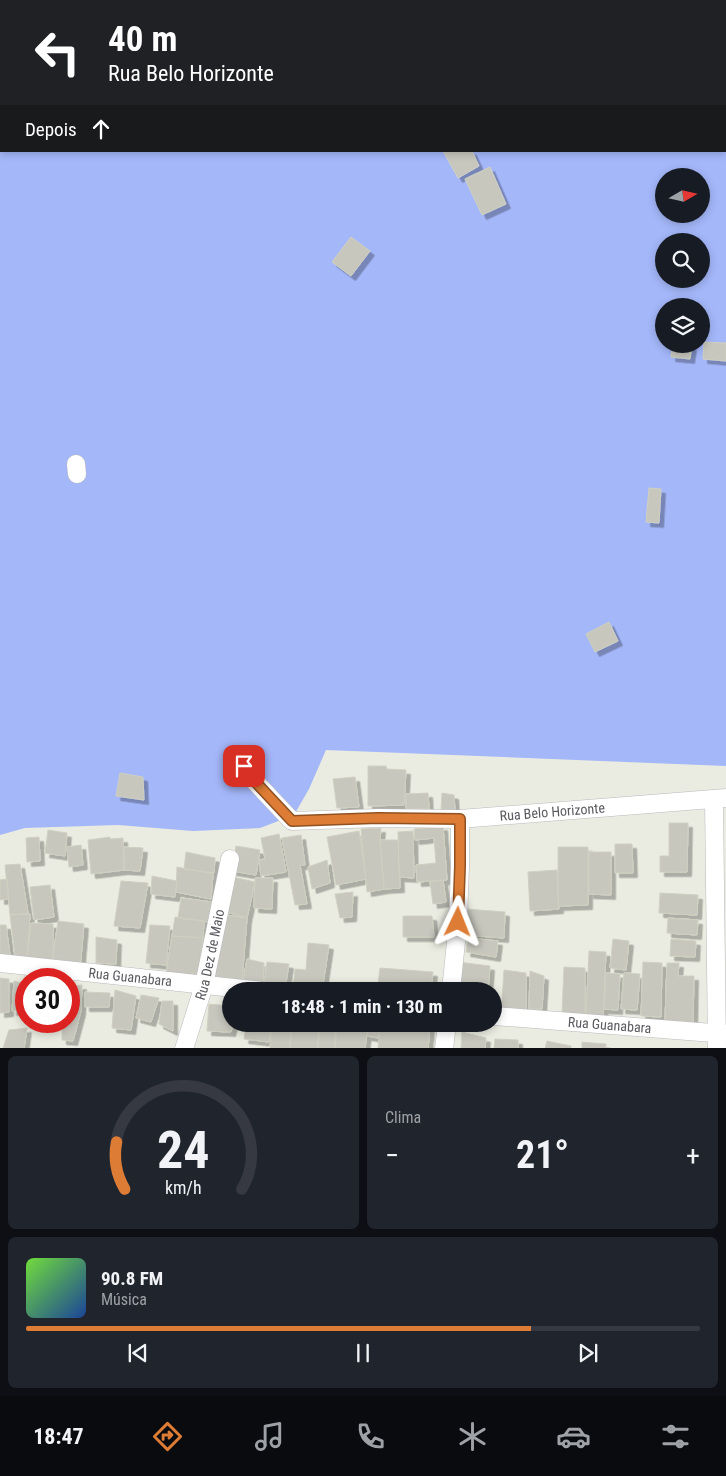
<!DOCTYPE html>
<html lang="pt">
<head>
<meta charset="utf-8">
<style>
	body { margin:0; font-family:"Roboto Condensed",sans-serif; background:#20242c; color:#f1f3f6; height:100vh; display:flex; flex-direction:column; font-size:19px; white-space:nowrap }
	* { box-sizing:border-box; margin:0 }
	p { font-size:16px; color:#9ea1a6 }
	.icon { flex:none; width:28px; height:28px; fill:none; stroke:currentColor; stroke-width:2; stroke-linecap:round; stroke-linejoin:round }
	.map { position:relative; height:1048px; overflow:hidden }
	.side { display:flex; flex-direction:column; gap:8px; padding:8px; background:#0d0f14; flex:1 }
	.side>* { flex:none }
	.banner { position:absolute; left:0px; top:0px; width:726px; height:152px; box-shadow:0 2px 8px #0003; background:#202124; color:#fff; overflow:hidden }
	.needle { width:32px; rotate:81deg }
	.buttons { position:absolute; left:655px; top:168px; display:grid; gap:10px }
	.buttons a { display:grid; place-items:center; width:55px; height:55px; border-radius:50%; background:#171b24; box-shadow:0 2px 8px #0003; font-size:25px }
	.speed { position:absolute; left:15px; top:968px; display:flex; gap:10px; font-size:25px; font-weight:700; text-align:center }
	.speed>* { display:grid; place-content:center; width:65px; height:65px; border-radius:50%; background:#171b24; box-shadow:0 2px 8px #0003; line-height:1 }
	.speed .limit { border:8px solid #d22; background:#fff; color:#111 }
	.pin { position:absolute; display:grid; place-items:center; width:42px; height:42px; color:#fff; margin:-21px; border-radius:10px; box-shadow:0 2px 8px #0006 }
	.me { position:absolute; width:55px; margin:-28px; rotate:2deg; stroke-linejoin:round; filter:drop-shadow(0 0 4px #0008) }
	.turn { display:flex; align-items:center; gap:18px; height:105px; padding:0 25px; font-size:22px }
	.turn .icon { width:65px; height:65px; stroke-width:2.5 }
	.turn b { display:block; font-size:35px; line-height:42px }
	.then { display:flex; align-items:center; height:48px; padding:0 25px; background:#0003; gap:10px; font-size:19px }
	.big { font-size:38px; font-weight:700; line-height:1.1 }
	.side .card { flex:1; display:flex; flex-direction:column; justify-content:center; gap:8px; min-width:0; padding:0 18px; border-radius:8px; background:#20242c }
	.side .dial { align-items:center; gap:0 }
	.dial svg { height:130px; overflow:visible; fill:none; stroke:#363941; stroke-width:7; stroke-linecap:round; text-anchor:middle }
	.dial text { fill:#f1f3f6; stroke:none }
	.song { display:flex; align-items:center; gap:15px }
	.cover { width:60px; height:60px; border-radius:8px; background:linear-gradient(135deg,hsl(100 70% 55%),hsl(220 70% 35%)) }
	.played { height:5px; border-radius:2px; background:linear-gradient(90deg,#dd7c35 75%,#363941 75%) }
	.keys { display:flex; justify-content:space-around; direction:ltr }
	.heat { display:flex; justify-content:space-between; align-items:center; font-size:28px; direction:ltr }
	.side .tiles { flex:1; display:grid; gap:8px; grid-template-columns:1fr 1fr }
	.card:last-child { grid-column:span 2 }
	.trip { position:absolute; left:222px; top:982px; width:280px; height:50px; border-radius:25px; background:#171b24; box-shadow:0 2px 8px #0003; font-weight:700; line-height:50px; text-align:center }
	.tabs { display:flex; height:80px; justify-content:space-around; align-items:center; background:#090b0e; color:#9ea1a6 }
	.tabs .icon { width:35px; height:35px }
	.tabs .selected { color:#dd7c35 }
	.tabs b { font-size:22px; color:#f1f3f6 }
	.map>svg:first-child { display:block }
	.water { fill:#a4b7f9; fill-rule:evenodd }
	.building { fill:#c7c7be; stroke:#cfd0c0; filter:url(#shadow) }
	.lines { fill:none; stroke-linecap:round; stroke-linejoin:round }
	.street-casing { stroke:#b9b9bf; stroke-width:19 }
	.path { stroke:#99c2b3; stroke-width:3; stroke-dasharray:5 2.5; stroke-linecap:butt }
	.street { stroke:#fff; stroke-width:18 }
	.route-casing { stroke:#905122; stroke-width:12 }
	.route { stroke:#dd7c35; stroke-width:9 }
	.labels { text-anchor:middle; stroke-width:4; stroke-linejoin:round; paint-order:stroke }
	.street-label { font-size:14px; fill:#5a5a61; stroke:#fff }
</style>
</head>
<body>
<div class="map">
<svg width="726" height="1049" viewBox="0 0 726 1049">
	<defs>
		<filter id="shadow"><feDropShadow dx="4.5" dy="4.5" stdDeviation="0" flood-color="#0004"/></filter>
	</defs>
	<rect width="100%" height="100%" fill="#eaece1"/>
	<path class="water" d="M0,0H726V766L326,750L309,789L294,815L260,828L193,831L118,825L25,828L0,835ZM1,1H725V151H1ZM664,176H701V214H664ZM664,241H701V279H664ZM664,306H701V344H664Z"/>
	<path class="building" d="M443,151H472L479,166L458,178Z
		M490,167L506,204L482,215L465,179Z
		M351,237L370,251L351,276L332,262Z
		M704,342L726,343V361L703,359Z
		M673,344L692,345L690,359L671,357Z
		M649,488L661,489L659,523L646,522Z
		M609,622L618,641L595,652L586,634Z
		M368,766H386L387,769L406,770L404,805L368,806Z
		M120,773L143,777L144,800L116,796Z
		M355,777L359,807L337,808L333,779Z
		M428,793L429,809H406V794Z
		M442,793L454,795L455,811H441Z
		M669,823H688L687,872H660V856H669Z
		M443,826L447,880L417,882L416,865L436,863L434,838L415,840L414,829Z
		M381,828L380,840L384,889L367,892L361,829Z
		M48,830L67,833L65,856L45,853Z
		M359,831L366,879L336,885L327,837Z
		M413,831L414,878L399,877L398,832Z
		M279,834L286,872L261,876L259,860L265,859L261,838Z
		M301,835L305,865H300L307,904L295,905L282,838Z
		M39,837L40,861L27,862L26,838Z
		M110,837V839L123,838L124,870L91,874L88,840Z
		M380,840H398L400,888L384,889Z
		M615,844H632L633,873H615Z
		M81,845L83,865L69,867L67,847Z
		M236,846L260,850L256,875L232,871Z
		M124,847L143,848L140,871L124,870Z
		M558,847H588V905L558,906Z
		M186,852L215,858L214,873L184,869Z
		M589,852H611V895L589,894Z
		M327,860L330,883L312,889L308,867Z
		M20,864L28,913L10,915L5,865Z
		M177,867L213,874L211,899L176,892Z
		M557,870L559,909L530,911L528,872Z
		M152,876L177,881L175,897L151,894Z
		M233,877L255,882L247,918L224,911Z
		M255,878H273L272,909L254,908Z
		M7,879L9,899L0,900V880Z
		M443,880L446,902L433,904L430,882Z
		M121,881L148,883L140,928L114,926Z
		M50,885L54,917L34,920L30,887Z
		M353,892L352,917L340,918L335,894Z
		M660,893L698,895L697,915L659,913Z
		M181,898L212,902L210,922L178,918Z
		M467,909L505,912L504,938L465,935Z
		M30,914L27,959L15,956L10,915Z
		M225,915L247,918L242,980L209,976Z
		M403,916H432L434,937H403Z
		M175,917L204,921L203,938L172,936Z
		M668,918L698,920L697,935L667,933Z
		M58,921L84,924L80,969L52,964Z
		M31,923L53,924V962L27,959Z
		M0,925H6L10,956L0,958Z
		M150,925L170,926L166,965L146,963Z
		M172,936L203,938L198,978L166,974Z
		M96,937L117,940L116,964L96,963Z
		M468,938L498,941L496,957L466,952Z
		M613,939L629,941L626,970L610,968Z
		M671,939L696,941L695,957L670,956Z
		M308,943L329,945L322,991L293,989L295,969L306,970Z
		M589,951L606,952L603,1019L586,1018Z
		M247,959L264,963L263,986L243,982Z
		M267,962L289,964L285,989L264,986Z
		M458,962L490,966L488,991H456Z
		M643,962L662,963L661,1017L641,1016Z
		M667,963H679L678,976H694L693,1022L665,1021Z
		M564,967L585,968V1017L562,1013Z
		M380,968L433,972L431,991H377Z
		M504,970L526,973V1016L501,1014Z
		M530,971L544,976L542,1009H529Z
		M606,973L620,974L618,1010L604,1009Z
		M624,973L640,974L637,1010L621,1009Z
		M0,978L9,979V1012L0,1013Z
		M14,981L26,984V1008L12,1011Z
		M82,985L81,1011L73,1041L62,1040V1021H69V986Z
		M115,990L136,996L131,1030L112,1028Z
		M85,992L110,993L109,1007H85Z
		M141,995L159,998L151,1022L136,1018Z
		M162,1001H173V1031L159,1024Z
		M209,1004L231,1006V1024H233L231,1032L207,1031Z
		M246,1024H271L269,1042L244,1039Z
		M272,1024H292L289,1049H270Z
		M292,1024H319L317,1049H290Z
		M320,1024H336L334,1049H318Z
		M337,1024H368L365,1049H335Z
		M369,1024H380L378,1038L367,1036Z
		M380,1024L430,1027L428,1049H378Z
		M27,1028L24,1049L3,1048L9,1030Z
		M462,1032L486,1038L485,1049H461Z
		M495,1039L518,1040V1049H494Z
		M547,1041L571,1046V1049H545Z
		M582,1042L606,1044V1049H582Z"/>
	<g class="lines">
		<g class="street-casing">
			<g id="street">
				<path d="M76,464L77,474"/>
				<path id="s1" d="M244,766L247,773L292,821L378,818L460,819L726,798"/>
				<path d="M714,800L717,1049"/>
				<path id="s2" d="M0,963L262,991"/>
				<path d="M451,991L458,922L460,866V819"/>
				<path id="s3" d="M494,1016L726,1034"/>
				<path id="s4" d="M184,1049L204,985L230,859"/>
				<path d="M444,1049L447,1024"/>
			</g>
		</g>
		<path class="path" d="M92,0V1"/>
		<use href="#street" class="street"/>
	</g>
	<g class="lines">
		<g class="route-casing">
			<path id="route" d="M244,766L247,773L292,821L378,818L460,819V866L458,922"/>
		</g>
		<use href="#route" class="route"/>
	</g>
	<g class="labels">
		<g class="street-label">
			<text dy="5" stroke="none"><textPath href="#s1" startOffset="334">Rua Belo Horizonte</textPath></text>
			<text dy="5" stroke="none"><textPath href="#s4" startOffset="98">Rua Dez de Maio</textPath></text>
			<text dy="5" stroke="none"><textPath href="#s2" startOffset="131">Rua Guanabara</textPath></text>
			<text dy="5" stroke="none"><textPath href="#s3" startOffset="116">Rua Guanabara</textPath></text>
		</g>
	</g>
</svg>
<div class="buttons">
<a><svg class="needle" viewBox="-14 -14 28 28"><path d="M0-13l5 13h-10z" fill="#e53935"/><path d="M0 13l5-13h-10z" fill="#9ea1a6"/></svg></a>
<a><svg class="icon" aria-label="search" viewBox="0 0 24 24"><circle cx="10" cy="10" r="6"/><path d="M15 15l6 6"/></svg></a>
<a><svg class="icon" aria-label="layers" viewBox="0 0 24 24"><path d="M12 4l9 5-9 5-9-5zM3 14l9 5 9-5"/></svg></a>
</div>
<div class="speed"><div class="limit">30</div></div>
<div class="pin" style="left:244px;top:766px;background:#d93025"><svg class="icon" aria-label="arrive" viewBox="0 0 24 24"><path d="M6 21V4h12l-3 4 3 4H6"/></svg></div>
<svg class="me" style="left:458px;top:922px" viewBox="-20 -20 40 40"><path d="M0-17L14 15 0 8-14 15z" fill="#dd7c35" stroke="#fff" stroke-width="4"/></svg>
<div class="trip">18:48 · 1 min · 130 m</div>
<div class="banner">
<div class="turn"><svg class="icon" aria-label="left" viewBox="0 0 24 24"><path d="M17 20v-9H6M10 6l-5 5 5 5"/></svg><div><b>40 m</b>Rua Belo Horizonte</div></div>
<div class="then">Depois<svg class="icon" aria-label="ahead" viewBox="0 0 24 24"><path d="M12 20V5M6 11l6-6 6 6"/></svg></div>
</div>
</div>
<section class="side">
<div class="tiles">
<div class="card dial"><svg viewBox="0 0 100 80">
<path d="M14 69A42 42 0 1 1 86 69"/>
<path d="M14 69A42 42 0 0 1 9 40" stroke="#dd7c35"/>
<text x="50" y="56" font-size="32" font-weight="700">24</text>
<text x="50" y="72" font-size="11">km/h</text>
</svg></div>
<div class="card"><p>Clima</p>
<div class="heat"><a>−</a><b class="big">21°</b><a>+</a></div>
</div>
<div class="card">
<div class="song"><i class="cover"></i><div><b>90.8 FM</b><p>Música</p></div></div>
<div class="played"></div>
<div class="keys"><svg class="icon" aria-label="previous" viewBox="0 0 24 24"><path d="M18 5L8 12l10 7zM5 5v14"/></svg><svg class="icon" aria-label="pause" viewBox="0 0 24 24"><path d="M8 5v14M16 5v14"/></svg><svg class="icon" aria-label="next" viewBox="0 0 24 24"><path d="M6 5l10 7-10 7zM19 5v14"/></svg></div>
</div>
</div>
</section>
<nav class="tabs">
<b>18:47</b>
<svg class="icon selected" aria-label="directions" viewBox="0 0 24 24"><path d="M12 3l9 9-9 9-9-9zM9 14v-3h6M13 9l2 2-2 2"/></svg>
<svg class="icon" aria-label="music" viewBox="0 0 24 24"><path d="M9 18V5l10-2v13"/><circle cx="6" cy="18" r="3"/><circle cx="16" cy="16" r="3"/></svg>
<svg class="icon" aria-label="phone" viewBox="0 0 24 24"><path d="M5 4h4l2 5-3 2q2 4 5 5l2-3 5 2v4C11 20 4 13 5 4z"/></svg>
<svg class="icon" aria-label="climate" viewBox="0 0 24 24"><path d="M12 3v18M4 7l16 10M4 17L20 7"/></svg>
<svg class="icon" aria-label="car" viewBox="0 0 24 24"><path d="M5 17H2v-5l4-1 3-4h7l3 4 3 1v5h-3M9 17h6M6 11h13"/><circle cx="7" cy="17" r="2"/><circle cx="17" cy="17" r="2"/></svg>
<svg class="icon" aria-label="filters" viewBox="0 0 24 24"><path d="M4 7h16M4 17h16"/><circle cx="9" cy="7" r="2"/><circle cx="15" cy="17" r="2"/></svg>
</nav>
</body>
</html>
